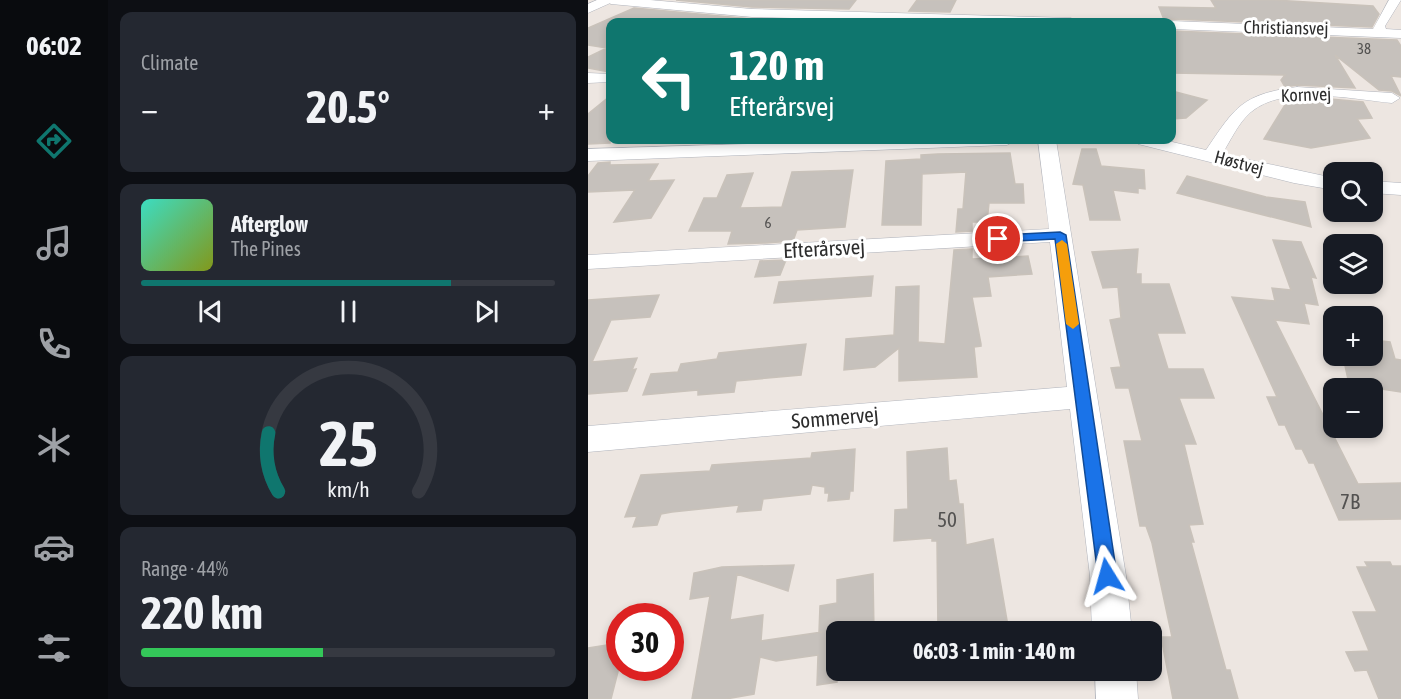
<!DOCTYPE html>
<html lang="en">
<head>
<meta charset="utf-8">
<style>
	body { margin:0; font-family:"Asap Condensed",sans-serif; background:#242831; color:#f1f3f6; height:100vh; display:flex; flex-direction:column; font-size:22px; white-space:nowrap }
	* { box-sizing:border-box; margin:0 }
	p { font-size:20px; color:#9ea1a6 }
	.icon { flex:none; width:33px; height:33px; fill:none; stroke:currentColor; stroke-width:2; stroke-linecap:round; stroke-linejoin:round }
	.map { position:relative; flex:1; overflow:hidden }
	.sheet { display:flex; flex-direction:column; gap:12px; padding:12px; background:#0d0f14; width:480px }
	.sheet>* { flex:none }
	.hud { position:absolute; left:18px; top:18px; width:570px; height:126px; border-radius:12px; box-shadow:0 3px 9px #0003; background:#0f766e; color:#fff; overflow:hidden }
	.buttons { position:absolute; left:735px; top:162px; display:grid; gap:12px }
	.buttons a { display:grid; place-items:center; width:60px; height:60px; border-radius:12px; background:#171b24; box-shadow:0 3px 9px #0003; font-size:30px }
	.speed { position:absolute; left:18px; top:603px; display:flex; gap:12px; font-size:30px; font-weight:700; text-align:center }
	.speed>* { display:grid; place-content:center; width:78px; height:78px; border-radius:50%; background:#171b24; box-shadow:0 3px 9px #0003; line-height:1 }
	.speed .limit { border:9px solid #d22; background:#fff; color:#111 }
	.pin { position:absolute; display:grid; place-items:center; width:51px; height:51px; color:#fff; margin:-26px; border:3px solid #fff; border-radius:50%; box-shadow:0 2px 6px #0007 }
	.me { position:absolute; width:66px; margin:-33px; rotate:352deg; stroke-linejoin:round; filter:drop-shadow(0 0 4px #0008) }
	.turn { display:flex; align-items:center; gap:21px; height:126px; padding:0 24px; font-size:27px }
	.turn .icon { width:78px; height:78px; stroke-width:2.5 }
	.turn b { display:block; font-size:42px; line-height:51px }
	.big { font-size:45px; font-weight:700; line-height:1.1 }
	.sheet .widget { flex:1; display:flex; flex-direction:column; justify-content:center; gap:9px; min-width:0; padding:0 21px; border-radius:12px; background:#242831 }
	.sheet .dial { align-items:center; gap:0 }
	.dial svg { height:156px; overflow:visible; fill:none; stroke:#363941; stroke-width:7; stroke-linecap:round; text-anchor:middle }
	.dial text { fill:#f1f3f6; stroke:none }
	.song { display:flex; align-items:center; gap:18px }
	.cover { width:72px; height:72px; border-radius:9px; background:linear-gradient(135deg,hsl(170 70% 55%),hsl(70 70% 35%)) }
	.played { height:6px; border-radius:3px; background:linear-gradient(90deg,#0f766e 75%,#363941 75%) }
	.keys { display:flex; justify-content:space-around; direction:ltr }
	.heat { display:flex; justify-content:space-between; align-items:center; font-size:33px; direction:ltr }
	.charge { height:9px; border-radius:4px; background:linear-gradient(90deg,#34c759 44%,#363941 0) }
	.trip { position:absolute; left:238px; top:621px; width:336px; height:60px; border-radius:12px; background:#171b24; box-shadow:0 3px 9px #0003; font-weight:700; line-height:60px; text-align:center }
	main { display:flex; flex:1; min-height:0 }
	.menu { display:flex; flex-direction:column; width:108px; justify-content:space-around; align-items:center; background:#090b0e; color:#9ea1a6 }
	.menu .icon { width:42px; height:42px }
	.menu .current { color:#0f766e }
	.menu b { font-size:27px; color:#f1f3f6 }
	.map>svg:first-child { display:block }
	.building { fill:#c6c1bc; stroke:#c9c2ba; stroke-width:1.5 }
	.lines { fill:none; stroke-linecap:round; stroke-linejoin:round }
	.minor-casing { stroke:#b1b4bc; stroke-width:1 }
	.tertiary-casing { stroke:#b1b4bc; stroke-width:1 }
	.minor { fill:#fff; fill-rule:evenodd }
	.tertiary { fill:#fff; fill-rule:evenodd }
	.route { fill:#1a73e8; stroke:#114b97; stroke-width:1.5 }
	.slow { fill:#f59e0b }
	.labels { text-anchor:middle; stroke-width:6; stroke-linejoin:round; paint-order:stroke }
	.far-number-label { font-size:15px; fill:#535251 }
	.far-street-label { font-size:18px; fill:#2d2d2d; stroke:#fff }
	.street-label { font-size:21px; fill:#2d2d2d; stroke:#fff }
	.near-number-label { font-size:21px; fill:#535251 }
</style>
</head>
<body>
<main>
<nav class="menu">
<b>06:02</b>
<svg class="icon current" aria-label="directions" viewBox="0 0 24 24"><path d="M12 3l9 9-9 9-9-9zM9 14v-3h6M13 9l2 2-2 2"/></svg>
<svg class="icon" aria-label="music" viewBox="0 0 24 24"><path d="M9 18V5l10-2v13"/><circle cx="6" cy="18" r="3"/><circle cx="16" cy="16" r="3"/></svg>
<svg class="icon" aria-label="phone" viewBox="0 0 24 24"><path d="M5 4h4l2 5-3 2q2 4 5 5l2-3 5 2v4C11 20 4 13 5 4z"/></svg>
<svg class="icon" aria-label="climate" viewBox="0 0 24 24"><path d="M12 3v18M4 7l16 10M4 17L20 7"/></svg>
<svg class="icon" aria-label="car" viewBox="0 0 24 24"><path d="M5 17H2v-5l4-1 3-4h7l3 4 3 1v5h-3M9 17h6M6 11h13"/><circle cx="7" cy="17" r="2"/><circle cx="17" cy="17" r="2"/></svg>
<svg class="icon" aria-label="filters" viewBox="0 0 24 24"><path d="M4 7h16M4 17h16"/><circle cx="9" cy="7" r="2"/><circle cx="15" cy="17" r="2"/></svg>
</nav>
<section class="sheet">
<div class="widget"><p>Climate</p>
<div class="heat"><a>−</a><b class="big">20.5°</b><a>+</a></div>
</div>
<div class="widget">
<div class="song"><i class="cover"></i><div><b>Afterglow</b><p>The Pines</p></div></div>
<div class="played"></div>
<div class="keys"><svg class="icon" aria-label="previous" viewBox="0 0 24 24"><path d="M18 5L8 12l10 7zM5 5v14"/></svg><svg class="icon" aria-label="pause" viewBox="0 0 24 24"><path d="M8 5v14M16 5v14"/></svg><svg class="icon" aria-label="next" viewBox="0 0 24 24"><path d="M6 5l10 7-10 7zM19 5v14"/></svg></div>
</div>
<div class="widget dial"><svg viewBox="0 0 100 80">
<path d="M14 69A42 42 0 1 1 86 69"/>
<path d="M14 69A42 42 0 0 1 9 39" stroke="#0f766e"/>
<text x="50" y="56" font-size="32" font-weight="700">25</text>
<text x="50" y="72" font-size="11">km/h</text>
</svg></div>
<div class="widget"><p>Range · 44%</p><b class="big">220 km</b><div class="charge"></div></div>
</section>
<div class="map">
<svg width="813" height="699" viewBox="0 0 813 699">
	<rect width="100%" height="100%" fill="#ede6e1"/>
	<path class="building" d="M88,0H268L261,9L164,7Z
		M329,0H368L362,12L321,11Z
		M623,0H686L785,6L791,14L784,27L584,19L577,22L571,7L628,8Z
		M46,8L164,19L251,21L22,22V72L0,68V57L19,48L0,45V28Z
		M584,31L809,40L813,46V77L803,76L813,96L804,91L791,90L747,55L767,88L709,85L697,87L693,80L697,75L584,73Z
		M584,91L619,100L598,118L584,119Z
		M22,96V143L0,144V114Z
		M731,98L775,102L784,118L769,119L782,138L723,148L676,139L700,100Z
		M494,149H508L513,166L556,170L557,189L550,188V193L525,190L532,220H502L495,185L485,184Z
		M422,153L427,184H435L436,203H401L399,222H384V231L368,232L370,209H375L378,172L334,174L333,225H294L298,161L333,159V155L350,154Z
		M22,162V165L70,164L60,181L86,180L63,218L26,222L47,190L0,192V176L10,163Z
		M265,170L257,227L209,230L205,241L177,243L140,244L144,231H101L116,198H129L139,175L165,173L152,208L194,207L204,172Z
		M599,176L678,197L717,202L723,227L589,193Z
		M685,240L713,242L728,278L723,277L730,305L716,303L721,324L687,320L770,484L813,483V519L751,520L726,463H721L714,449H708L697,425H691L679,397H689L644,297L687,301L684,288L703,290Z
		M384,249V259L440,256L444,274L400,277L403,296L384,297L393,344V346L386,347L389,377L311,381V348L287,367L256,370L258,339L306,335L308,287L331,286L330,342L357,344L366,250Z
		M550,249L548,274H553V284H581L597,333H569L580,369H615L626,398H591L608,444H596L615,524L601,525L606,542H603L638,670H642L650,699H585L573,637H584L564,543L558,526H552L536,441H554L541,388H528L523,368L533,367L522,320L533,318L530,287L515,288L504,252Z
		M198,260L192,275L167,277L172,261Z
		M285,276L283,296L186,303L191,282Z
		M71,295L62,317L23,320L4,362L49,358L44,370L48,369L39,391L0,394V300Z
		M784,340L802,342L807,359L813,360V392L761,384L756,361L779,365L776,356H784Z
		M218,344L213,375L148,381L146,392L110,395V390L55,395L63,374L90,372L93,364L129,359L131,353Z
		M359,448L361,481L368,480L371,504H375L378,545L405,539L421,632H350L349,541H344V538L306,541L307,510L320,509L319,452Z
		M267,449L265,491H262L261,499L240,501L241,493H237V487L224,485L222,494L175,499L173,510L149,512L151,505L84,512L73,514L69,525L45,527L49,516L37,517L53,475L122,471L124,465L223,458L224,453Z
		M777,562H802L804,566H813V699H791L779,670L767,671L758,652L781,651L765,612H789L769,567H780Z
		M206,565L200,591L149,574L142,620L175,615L173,641L234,632H231L232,606L249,603V580L285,574L286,632H249V682L229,685L230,655L188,661L172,657L166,694L138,699H104L122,596L102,599L106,573L134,567Z
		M32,643V664L23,699H0V648Z"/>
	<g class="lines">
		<g class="minor-casing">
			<path id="minor" d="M17,0H62L164,9L483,18L489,22H367L164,17L23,4Z
				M801,0H813L797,26L798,29L813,30V38L584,29V22H579L584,21L785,29Z
				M0,73L22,74V82L0,83Z
				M709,87L804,93L812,98L804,103C764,99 696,84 663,112C650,123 643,140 634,154L746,178V190L706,183L550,144L547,140H576L618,150C647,107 654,94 709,87Z
				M282,140H428L419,145L0,161V149Z
				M450,140H468L538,576L544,632H504L502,576L482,409L0,452V426L479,387L462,242L0,269V255L461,229Z
				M784,181L813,183V195L784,193Z
				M507,670H548L550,699H508Z"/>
		</g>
		<g class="tertiary-casing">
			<path id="tertiary" d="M9,0H29L0,13V4Z"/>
		</g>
		<use href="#minor" class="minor"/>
		<use href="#tertiary" class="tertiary"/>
	</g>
	<path class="route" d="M472,232L478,235L529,576L526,583L519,586L513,583L510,576L467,239L410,242L405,239L410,235Z"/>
	<path class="slow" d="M474,240L479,244L491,324L485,329L478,324L468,244Z"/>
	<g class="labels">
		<g class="far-number-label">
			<text x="776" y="54">38</text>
			<text x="180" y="228">6</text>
		</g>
		<g class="far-street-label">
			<text transform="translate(698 28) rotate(1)" y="6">Christiansvej</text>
			<text transform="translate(718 95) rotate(-2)" y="6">Kornvej</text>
			<text transform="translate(651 163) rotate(15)" y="6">Høstvej</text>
		</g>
		<g class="street-label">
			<text transform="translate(236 249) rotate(-3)" y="7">Efterårsvej</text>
			<text transform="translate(247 418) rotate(-5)" y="7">Sommervej</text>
		</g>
		<g class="near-number-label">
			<text x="762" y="509">7B</text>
			<text x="359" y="527">50</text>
		</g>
	</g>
</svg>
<div class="buttons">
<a><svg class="icon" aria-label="search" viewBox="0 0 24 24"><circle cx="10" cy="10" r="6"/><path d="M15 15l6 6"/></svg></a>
<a><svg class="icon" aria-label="layers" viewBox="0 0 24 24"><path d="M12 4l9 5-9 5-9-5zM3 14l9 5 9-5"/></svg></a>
<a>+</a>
<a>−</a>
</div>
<div class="speed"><div class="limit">30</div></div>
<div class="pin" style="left:410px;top:239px;background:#d93025"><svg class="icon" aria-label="arrive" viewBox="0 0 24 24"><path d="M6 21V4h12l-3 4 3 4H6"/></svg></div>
<svg class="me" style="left:519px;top:576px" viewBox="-20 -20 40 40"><path d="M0-17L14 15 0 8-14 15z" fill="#1a73e8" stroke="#fff" stroke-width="4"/></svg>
<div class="trip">06:03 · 1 min · 140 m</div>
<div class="hud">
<div class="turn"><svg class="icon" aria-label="left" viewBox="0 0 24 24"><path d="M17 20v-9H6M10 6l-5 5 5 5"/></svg><div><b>120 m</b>Efterårsvej</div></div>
</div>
</div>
</main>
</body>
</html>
